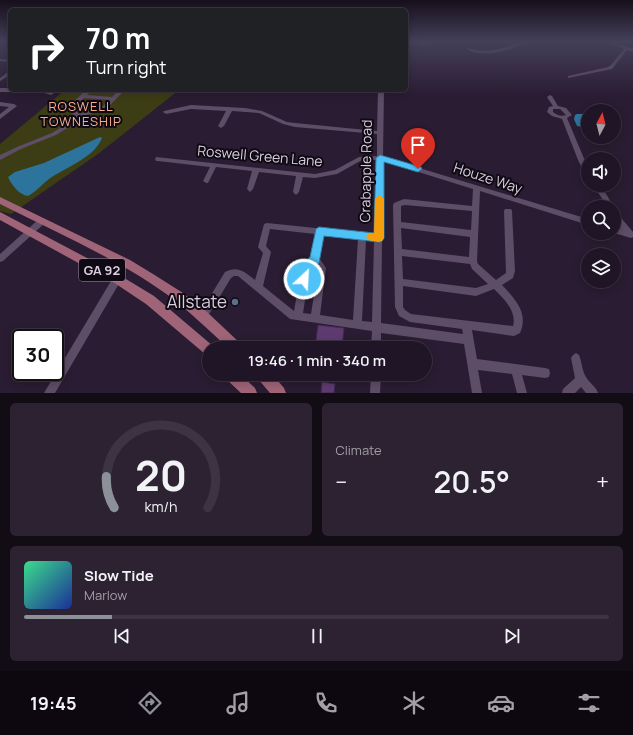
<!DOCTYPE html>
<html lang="en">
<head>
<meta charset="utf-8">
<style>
	body { margin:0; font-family:Manrope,sans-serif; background:#2d2232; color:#f1f3f6; height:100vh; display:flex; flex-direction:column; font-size:15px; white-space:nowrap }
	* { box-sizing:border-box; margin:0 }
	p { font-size:13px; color:#a29fa7 }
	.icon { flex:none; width:22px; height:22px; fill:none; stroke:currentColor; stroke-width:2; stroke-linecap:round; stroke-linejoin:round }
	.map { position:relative; height:393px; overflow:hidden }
	.details { display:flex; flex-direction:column; gap:10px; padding:10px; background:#120c15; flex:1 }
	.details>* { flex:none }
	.guide { position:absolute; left:8px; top:8px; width:400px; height:84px; border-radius:6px; box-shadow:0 2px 10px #0003,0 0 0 1px #3d3443; background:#202124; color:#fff; overflow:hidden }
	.needle { width:26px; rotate:7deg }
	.buttons { position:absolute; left:581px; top:104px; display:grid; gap:8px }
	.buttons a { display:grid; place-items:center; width:40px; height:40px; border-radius:50%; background:#201526; box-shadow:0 2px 10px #0003,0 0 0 1px #3d3443; font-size:20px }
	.speed { position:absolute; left:12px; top:329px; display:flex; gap:8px; font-size:20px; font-weight:700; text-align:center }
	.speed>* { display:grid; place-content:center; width:52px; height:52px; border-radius:50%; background:#201526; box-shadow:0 2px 10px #0003,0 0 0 1px #3d3443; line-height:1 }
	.speed .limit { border:2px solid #111; border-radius:6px; background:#fff; color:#111 }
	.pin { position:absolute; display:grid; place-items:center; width:34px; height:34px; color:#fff; margin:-41px -17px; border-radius:50% 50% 50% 0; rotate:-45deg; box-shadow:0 0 4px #0007 }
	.pin .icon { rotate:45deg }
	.me { position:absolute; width:44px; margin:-22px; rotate:25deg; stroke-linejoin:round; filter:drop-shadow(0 0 3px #0008) }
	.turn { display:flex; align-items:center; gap:14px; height:84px; padding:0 12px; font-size:18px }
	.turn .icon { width:52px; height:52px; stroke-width:2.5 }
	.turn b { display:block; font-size:28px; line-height:34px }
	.big { font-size:30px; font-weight:600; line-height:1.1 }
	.details .widget { flex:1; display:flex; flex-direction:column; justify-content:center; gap:6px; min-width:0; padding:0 14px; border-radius:6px; background:#2d2232 }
	.details .dial { align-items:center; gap:0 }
	.dial svg { height:104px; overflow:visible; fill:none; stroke:#3d3443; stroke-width:7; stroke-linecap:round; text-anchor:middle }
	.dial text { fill:#f1f3f6; stroke:none }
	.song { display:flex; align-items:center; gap:12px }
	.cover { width:48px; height:48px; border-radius:6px; background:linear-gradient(135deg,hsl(150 70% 55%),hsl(230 70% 35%)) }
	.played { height:4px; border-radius:2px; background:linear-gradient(90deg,#8c9099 15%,#3d3443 15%) }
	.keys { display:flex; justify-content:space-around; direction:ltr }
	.heat { display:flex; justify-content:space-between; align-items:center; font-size:22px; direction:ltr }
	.details .tiles { flex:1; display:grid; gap:10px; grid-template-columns:1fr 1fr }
	.widget:last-child { grid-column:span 2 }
	.trip { position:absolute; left:202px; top:341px; width:230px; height:40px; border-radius:20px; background:#201526; box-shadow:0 2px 10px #0003,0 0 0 1px #3d3443; font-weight:600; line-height:40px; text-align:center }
	.tab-bar { display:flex; height:64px; justify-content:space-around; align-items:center; background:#0d080f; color:#a29fa7 }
	.tab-bar .icon { width:28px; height:28px }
	.tab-bar .active { color:#8c9099 }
	.tab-bar b { font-size:18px; color:#f1f3f6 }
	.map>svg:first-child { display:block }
	.green { fill:#3c3d14 }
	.water { fill:#2d749d }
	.building { fill:#5d3b71; stroke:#41294f }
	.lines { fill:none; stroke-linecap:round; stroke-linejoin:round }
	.minor { fill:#5d4d67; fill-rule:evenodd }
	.major { fill:#9f6477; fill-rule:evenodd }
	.route { fill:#4fc3f7; stroke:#337fa1 }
	.slow { fill:#f59e0b }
	.service-dot { fill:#5c6f8a; stroke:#0f0913; stroke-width:1.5 }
	.labels { text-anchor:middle; stroke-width:4; stroke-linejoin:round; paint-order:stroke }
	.far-neighbourhood-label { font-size:13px; letter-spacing:1px; fill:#f7ac8b; stroke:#0f0913 }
	.shield { fill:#0f0913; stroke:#9c94a2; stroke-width:1 }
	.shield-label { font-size:13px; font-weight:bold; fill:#d9cfdf }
	.street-label { font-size:14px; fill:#d9cfdf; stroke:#0f0913 }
	.near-poi-label { font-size:17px; fill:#d9cfdf; stroke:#0f0913; text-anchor:end }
</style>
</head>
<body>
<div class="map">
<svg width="633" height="393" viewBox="0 0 633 393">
	<rect width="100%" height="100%" fill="#2a1c32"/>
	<path class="green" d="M65,90H179L98,154L11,214L0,211V144Z"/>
	<path class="water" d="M577,114H588V128L577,126L574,119L575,115Z
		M100,137L102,138C94,158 66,167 49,179C42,184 36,192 28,196C19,195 11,184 8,177L15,172L44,163Z"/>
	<path class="building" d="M318,325L344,328L342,348H315Z
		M322,382L335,384L334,393H321Z"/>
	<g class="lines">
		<path class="minor" d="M430,41H436L426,45L406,44V42L426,43Z
			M521,41H527C512,51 482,59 466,49L468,48C490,54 501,49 521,41Z
			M606,41H611L633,49V52L627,50L612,69L568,78V76L608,67L611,65L624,49Z
			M0,59L10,60V62L0,61Z
			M8,72H10V75L0,81V78Z
			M0,88H10V90H13L10,92H0Z
			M35,90H45L54,93L51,95Z
			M86,90H92L87,95L112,97L119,90H125L106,109L80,117L69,127L56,135L21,149L0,160V155L17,147L52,133L65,125L75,116L67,108ZM84,98L109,100L102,107L79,114L73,108Z
			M378,90H384L383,157L588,219V225L480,191L477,261L478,264L496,280L506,273L504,211L505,209H511L512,211L515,271L513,278L502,285C515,299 529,313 520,333L514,336L472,330L477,359L545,368L549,369L550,373L549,377L545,378L522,375L527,393H517L512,374L478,370L482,393H472L464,344L381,333V348H371L372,331L290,319L238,276H234L231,278L206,319L203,320L200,319L198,316L200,313L225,272C238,265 245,272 255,280L263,253L258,247L264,224L267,223L374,234L376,160H362L337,174L315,178L303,177L299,192L296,195L293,192L296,176L259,172L253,189L250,192L247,189L252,171L216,167L208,183H206L203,181L210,167L158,161H156L155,159L156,157L315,174L335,170L359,157L377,156V134L295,127L283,124L259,113L232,111L224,126L221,128L218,126L226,111L191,109L166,114L163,112L164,111L191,105L245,108L262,111L287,122L295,123L377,131ZM383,161L473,189L472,206L404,199L394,203L393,205L395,307L399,316L410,322L462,329L463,334L381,323ZM405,205L472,211L471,230L401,222V206ZM401,228L470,237L469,257L402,249ZM270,229L315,234L311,257L303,263L302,266L294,311L263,286L271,252L266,246ZM322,235L358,239L353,320L320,315L326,268L319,258ZM366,240L374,241L372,322L362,321ZM402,256L470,264L472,269L488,284L476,288L403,279ZM314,264L318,269L311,314L303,313L310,268ZM403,286L476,296L494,289C504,299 517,311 513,326L411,314L405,310L403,307Z
			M550,95L552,96L558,106L566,108L572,115L567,118L588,168V176H586L578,160L562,119L552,116L547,112L549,107L553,106L547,97ZM553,109H560L566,115C561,117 557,115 553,112Z
			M0,102L14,104L17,106L0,119V114L9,107L0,106Z
			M593,185H600L608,197L613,207H605L603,200Z
			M614,215L622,219L633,232V237L631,238L614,233V227L621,229L614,222Z
			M42,218L45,219L46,221L45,223L3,261L0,262V254L39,219Z
			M117,275L120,276L121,279L120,282L55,393H44L114,276Z
			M576,353L579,355C582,362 582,371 586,377C589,383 596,386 598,393H586L581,387L575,393H562L563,389L575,378L571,358L573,355Z
			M371,374H381L380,393H370Z"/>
		<path class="major" d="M0,197L130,260L153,274L183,293L207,312L241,344L243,348H228C211,332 194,316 176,301C123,261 59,234 0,204Z
			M0,212L121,276L154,296L213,346L214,348H209V356L205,354L146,304L113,282L0,220Z
			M224,374H240L255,388L257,393H241L226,379Z
			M256,374H272L284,388L286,393H270L258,379Z"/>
	</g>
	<linearGradient id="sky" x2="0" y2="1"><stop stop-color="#170f1c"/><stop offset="0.43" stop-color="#44405a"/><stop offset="1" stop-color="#44405a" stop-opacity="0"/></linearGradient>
	<rect width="633" height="96" fill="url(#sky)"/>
	<path class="route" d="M380,155L421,167L422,169L418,172L384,162V238L382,241L379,242L324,236L319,263L311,269L308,282L304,284L300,282C296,272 303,263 310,257L316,229L319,227L374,233L376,158Z"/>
	<path class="slow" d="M379,195L384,199V238L382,241L379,242L368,240L366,237L368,234L374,233L375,199Z"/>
	<circle class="service-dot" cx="235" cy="302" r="4"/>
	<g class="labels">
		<g class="far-neighbourhood-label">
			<text x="81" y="111">ROSWELL<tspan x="81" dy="15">TOWNESHIP</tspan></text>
		</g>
		<rect class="shield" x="79" y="259" width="46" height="22" rx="3"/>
		<g class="shield-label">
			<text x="102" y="275">GA 92</text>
		</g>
		<g class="street-label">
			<text transform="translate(260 156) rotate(5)" y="5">Roswell Green Lane</text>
			<text transform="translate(366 171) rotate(-89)" y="5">Crabapple Road</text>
			<text transform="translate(488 178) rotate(18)" y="5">Houze Way</text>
		</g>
		<g class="near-poi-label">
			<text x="227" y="308">Allstate</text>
		</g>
	</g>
</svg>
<div class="buttons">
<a><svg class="needle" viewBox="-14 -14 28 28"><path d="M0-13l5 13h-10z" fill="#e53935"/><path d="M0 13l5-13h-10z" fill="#a29fa7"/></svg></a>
<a><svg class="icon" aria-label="sound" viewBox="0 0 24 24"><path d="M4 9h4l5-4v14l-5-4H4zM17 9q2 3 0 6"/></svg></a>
<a><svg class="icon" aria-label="search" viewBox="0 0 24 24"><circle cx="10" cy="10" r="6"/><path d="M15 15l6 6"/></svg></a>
<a><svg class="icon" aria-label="layers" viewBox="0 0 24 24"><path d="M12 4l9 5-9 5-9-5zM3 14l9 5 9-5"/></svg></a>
</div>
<div class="speed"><div class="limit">30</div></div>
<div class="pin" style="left:418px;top:169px;background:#d93025"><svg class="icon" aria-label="arrive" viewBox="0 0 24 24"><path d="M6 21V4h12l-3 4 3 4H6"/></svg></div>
<svg class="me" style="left:304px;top:279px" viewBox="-20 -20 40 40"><circle r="17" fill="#4fc3f7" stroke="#fff" stroke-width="3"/><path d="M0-11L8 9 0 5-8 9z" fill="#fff"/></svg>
<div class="trip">19:46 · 1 min · 340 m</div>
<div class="guide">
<div class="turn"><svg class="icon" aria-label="right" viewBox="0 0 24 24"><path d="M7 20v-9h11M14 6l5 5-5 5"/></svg><div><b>70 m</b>Turn right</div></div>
</div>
</div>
<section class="details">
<div class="tiles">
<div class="widget dial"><svg viewBox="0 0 100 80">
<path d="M14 69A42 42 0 1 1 86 69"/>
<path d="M14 69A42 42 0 0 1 8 45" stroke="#8c9099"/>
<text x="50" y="56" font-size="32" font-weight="700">20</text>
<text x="50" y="72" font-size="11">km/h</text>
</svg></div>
<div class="widget"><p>Climate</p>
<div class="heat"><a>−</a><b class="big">20.5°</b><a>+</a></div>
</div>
<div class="widget">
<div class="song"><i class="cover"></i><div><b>Slow Tide</b><p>Marlow</p></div></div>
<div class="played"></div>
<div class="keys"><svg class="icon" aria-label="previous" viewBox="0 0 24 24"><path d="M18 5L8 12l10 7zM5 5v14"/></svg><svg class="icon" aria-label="pause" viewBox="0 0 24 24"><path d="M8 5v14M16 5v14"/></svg><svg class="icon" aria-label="next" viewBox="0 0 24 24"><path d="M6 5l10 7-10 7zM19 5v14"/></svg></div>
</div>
</div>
</section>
<nav class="tab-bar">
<b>19:45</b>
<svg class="icon active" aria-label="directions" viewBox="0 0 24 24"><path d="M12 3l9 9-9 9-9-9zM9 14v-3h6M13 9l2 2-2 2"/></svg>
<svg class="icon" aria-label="music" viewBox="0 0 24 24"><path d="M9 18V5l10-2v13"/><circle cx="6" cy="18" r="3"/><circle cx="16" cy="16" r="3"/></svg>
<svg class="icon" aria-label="phone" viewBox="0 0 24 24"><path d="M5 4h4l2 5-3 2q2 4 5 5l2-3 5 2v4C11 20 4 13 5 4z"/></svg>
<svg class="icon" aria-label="climate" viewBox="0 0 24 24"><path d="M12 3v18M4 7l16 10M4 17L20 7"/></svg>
<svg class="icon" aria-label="car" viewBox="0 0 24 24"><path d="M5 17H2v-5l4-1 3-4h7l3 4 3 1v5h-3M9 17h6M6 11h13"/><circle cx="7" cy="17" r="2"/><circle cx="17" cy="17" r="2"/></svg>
<svg class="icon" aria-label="filters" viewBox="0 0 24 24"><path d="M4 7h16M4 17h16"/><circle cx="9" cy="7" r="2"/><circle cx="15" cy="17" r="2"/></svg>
</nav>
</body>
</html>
